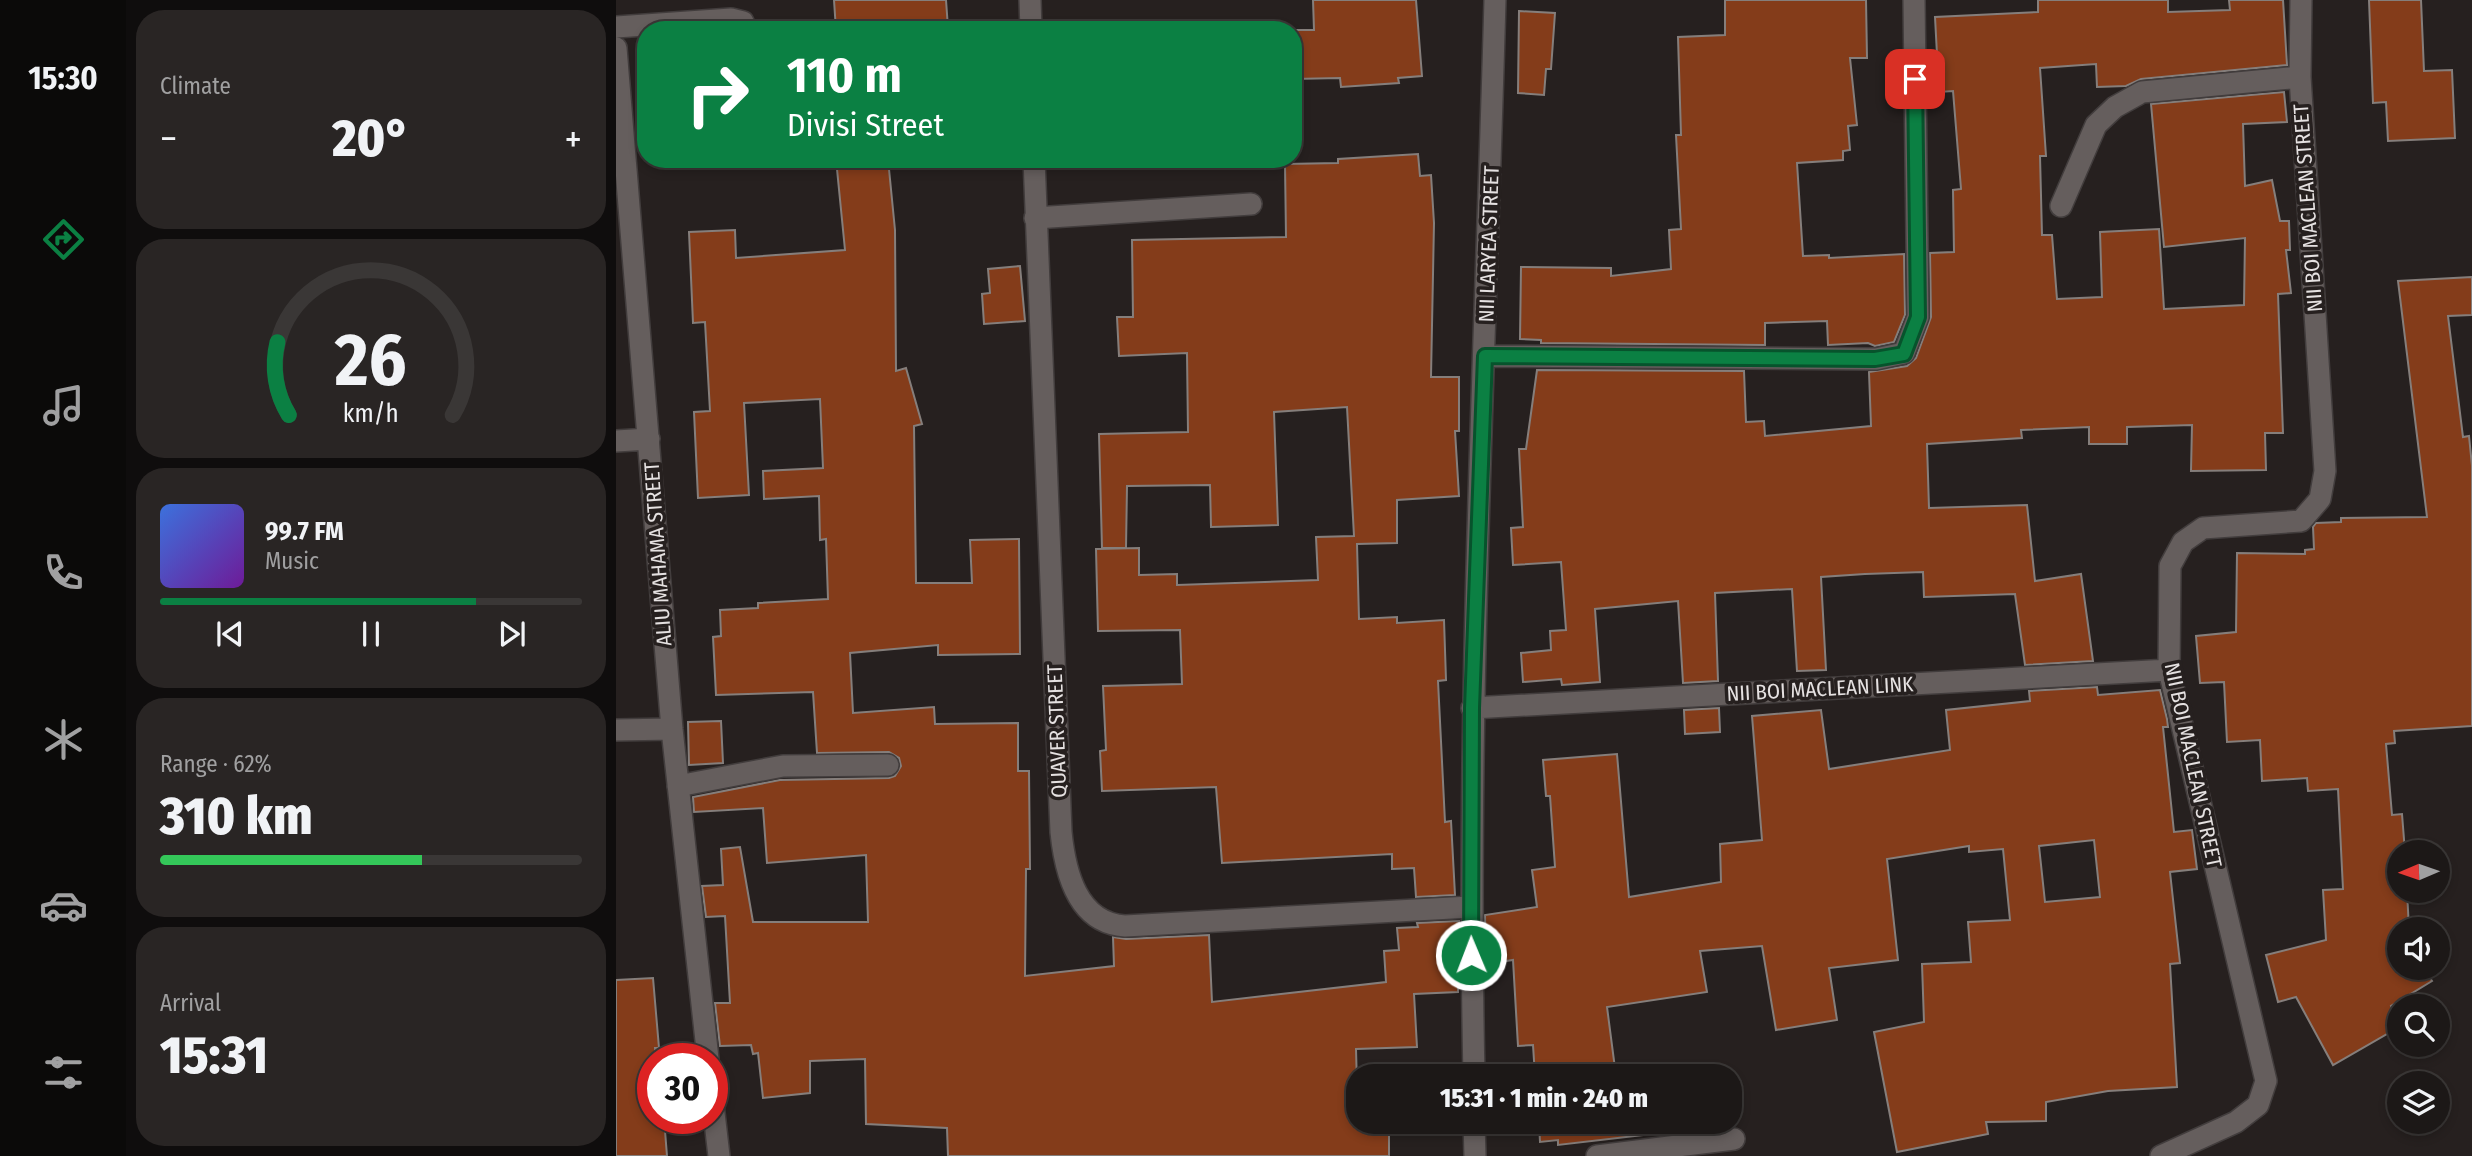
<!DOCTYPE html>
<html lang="en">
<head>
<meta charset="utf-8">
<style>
	body { margin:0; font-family:"Fira Sans Condensed",sans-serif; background:#292524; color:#f1f3f6; height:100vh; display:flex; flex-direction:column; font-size:26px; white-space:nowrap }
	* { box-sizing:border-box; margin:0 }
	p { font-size:23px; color:#a0a0a1 }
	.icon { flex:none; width:38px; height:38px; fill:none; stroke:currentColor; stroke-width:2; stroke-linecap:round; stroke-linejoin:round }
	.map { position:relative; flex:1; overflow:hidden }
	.details { display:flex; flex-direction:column; gap:10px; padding:10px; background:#0f0d0d; width:490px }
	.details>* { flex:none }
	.hud { position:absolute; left:21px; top:21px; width:665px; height:147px; border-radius:28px; box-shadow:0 4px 10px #0003,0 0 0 2px #3a3736; background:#0b8043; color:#fff; overflow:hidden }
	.needle { width:46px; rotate:268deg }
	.buttons { position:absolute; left:1771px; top:840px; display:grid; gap:14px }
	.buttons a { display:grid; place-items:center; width:63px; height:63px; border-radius:50%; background:#1c1817; box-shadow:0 4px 10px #0003,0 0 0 2px #3a3736; font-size:35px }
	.speed { position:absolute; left:21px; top:1043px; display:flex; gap:14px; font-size:35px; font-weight:700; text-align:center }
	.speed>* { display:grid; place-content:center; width:91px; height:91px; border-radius:50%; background:#1c1817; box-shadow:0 4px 10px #0003,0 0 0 2px #3a3736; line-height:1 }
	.speed .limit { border:10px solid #d22; background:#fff; color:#111 }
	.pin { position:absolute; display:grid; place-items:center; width:60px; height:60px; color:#fff; margin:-30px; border-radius:14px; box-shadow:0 4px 10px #0006 }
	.me { position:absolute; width:77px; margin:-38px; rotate:359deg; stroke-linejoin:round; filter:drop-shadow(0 0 5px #0008) }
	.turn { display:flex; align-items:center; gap:24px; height:147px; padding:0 35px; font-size:32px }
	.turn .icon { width:91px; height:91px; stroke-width:2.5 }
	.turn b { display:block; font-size:49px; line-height:60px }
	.big { font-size:52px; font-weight:800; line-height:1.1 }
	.details .card { flex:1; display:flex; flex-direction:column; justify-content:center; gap:10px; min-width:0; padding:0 24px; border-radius:28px; background:#292524 }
	.details .dial { align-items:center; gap:0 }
	.dial svg { height:182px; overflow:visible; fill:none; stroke:#3a3736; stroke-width:7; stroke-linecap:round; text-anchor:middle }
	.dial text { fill:#f1f3f6; stroke:none }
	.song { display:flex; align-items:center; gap:21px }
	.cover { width:84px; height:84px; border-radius:10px; background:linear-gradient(135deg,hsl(220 70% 55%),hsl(280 70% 35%)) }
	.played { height:7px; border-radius:4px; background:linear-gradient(90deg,#0b8043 75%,#3a3736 75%) }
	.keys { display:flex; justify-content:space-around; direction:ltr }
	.heat { display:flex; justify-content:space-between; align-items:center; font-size:38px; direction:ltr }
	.charge { height:10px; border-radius:5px; background:linear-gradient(90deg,#34c759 62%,#3a3736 0) }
	.trip { position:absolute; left:730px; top:1064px; width:396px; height:70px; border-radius:28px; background:#1c1817; box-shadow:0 4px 10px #0003,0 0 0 2px #3a3736; font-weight:800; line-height:70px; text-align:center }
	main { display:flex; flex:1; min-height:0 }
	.tabs { display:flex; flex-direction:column; width:126px; justify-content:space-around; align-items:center; background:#0b0a09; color:#a0a0a1 }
	.tabs .icon { width:49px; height:49px }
	.tabs .current { color:#0b8043 }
	.tabs b { font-size:32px; color:#f1f3f6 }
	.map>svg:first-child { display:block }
	.building { fill:#843c1a; stroke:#857e7b; stroke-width:2; fill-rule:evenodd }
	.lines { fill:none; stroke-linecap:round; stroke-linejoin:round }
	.minor-casing { stroke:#423d3d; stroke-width:24 }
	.minor { stroke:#655e5d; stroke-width:21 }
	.route-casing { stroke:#07532c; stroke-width:18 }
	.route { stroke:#0b8043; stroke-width:12 }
	.labels { text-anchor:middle; stroke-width:7; stroke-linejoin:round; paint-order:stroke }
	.street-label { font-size:21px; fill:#e5e1e1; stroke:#26201f }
</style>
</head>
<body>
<main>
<nav class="tabs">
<b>15:30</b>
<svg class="icon current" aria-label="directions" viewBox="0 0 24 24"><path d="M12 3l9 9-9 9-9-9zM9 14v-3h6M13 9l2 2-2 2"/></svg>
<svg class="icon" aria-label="music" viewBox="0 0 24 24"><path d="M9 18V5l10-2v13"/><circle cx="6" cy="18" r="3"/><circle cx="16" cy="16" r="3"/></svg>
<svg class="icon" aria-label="phone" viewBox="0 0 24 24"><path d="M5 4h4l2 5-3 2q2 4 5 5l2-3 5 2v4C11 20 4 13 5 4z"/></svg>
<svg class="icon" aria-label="climate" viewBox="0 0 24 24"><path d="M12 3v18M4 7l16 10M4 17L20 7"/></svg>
<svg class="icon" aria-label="car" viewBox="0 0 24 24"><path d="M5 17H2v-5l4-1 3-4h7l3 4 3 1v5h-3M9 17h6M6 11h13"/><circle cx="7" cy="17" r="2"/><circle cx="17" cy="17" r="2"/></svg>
<svg class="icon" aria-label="filters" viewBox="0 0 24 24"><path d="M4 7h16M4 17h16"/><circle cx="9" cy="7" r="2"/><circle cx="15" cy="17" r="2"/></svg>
</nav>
<section class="details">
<div class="card"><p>Climate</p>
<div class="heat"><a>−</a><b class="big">20°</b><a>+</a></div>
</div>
<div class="card dial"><svg viewBox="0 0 100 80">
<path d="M14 69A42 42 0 1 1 86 69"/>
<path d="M14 69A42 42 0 0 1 9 37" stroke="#0b8043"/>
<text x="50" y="56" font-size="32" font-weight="700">26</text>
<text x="50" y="72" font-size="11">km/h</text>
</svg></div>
<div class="card">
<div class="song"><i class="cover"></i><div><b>99.7 FM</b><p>Music</p></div></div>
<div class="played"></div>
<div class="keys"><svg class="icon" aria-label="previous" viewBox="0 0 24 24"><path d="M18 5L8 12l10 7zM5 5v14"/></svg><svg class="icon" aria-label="pause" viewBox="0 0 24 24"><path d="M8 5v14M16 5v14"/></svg><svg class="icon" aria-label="next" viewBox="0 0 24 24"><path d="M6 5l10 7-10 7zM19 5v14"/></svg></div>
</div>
<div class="card"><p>Range · 62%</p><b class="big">310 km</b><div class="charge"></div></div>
<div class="card"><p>Arrival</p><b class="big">15:31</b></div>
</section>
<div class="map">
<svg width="1856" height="1156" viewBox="0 0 1856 1156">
	<rect width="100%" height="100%" fill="#26201f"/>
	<path class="building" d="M218,0H330L332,28L220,30Z
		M697,0H800L806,76L782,78L783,83L725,87L724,78L677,79V30H698Z
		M1109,0H1250L1251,58H1234L1241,125L1232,126L1234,150L1227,151V160L1181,163L1187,256L1213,255V258L1288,254L1289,315L1278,342L1259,346L1252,343L1212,345L1211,321L1149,323V345L925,343V340L904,339L905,267L995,268V276L1055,269L1053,230L1065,229L1060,135H1065L1062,37L1109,35Z
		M1422,0H1552V12L1614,10L1613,0H1667L1671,65L1525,79L1510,86L1481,87L1480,64L1424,68L1430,156H1424L1426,235H1436L1441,299L1486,297L1484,232L1543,229L1548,309L1628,305L1629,238L1548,247L1535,104L1668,92L1671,122L1627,124L1629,186L1656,180L1664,221H1673L1674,250H1670L1675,293L1662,294L1667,433H1649L1650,470L1575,471L1576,425L1511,427V444H1473V427L1405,430L1406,438L1311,444L1313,508L1411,505L1419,581L1465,574L1477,661L1409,665L1399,594L1308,597L1307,572L1249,574L1205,577L1210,670L1181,671L1176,589L1099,593L1102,681L1067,683L1062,601L979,609L984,682L946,685L945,679L907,682L905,653L935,650L934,631L950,630L945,562L897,565L895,528L907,527L903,449H910L921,370L1128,371L1130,422L1148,421L1149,436L1255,426L1253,372L1291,366L1300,358L1315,317L1314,253L1338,252L1337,190L1345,189L1337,91L1323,92L1319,17L1422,12Z
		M1753,0H1805L1808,71L1836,70L1839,138L1772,141L1770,102L1757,103Z
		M903,11L939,13L935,69H930L928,95L902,93Z
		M802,154L804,176L815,175L818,223L815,377H843V431H839L843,496L781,500V543L741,544L743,619L781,617V623L828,620L830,680L822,681L829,822L835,821L839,895L800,897L798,868L776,869V854L606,863L600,787L486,791L484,751L490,750L487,686L566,684L564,630L482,631L480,549L523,548V575L561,574V585L702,580L700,537L738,536L731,407L658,412L662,525L595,527L594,485L511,486L510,548H486L483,434L572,432L571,353L503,356L501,317H517L516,240L670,237L669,164L722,163V159Z
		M220,159H272L279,230L280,371L290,368L306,424L298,426L300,583H356L354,540L403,539L404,654L322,655V645L234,653L237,713L318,707L319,724L402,723V771H413L414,869H410L409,976L498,966L497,937L510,939L593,935L596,1002L770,982L768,951L783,950L781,928L802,927L801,923L843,921L842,992L798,994L801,1047L740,1049L742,1122H773V1156H332L331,1128L250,1124L249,1059L194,1061V1093L147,1098L142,1053L137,1054L135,1045L104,1046L99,1003H114L109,916L90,917L86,886L107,885L105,849L124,847L137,922H252L250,855L151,863L147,808L78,812L77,797L164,780L273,778L279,776L285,766L283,758L273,752L201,753L197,692L100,695L97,637L105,636L104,610L142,608V603L212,599L210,539L204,540L203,496L148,499L147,471L207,468L204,399L128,403L133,495L82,498L78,412L94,411L89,322L77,323L73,232L119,230L120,258L229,250Z
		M404,266L409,321L368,324L366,294L374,293L372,269Z
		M1856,277V315L1832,316L1847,437L1853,436L1856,466V726L1778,731L1779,743L1770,744L1776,815L1786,814L1789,852H1783V891H1791L1793,929H1783V968H1807L1816,981L1775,1006L1783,1027L1717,1065L1680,997L1662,1002L1650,955L1710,940L1707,890L1727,889L1722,789L1692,791L1691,778L1646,781L1644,740L1611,742L1608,682L1584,683L1580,636L1620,632L1621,553L1689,554V550L1698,549L1697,527L1700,523L1725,522V518L1811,517L1782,281Z
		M1481,687L1482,695L1544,690L1551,719L1552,727H1547L1558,832L1576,830L1581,869L1554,872L1564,963L1554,964L1561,1087L1492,1091L1430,1102V1121L1370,1122L1372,1134L1281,1152L1258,1032L1308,1022L1306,964L1355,962L1352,922L1394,920L1387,849L1353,852V846L1271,859L1282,960L1213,968L1221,1020L1160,1030L1146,946L1084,951L1091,992L991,1007L1000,1076H919L917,1045L902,1046L897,960L870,964L869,915L921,907L916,870L939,867L934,796H930L927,760L1001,754L1013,897L1105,882L1104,844L1146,840L1136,716L1205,710L1213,769L1334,750L1330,710L1414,701L1413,691ZM1478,840L1484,897L1429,902L1423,846Z
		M1103,708L1104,732L1069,734L1068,710Z
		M105,721L107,763L73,765L72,722Z
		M37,978L43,1048H39L40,1059H37V1118H48L51,1156H0V980Z
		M1079,1069L1080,1076H1028Z
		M923,1122H1087V1128L942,1145V1140L924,1142Z"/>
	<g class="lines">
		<g class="minor-casing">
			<path id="minor" d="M414,0L415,30
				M0,27L115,19L127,22L130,30
				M0,48L56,729L92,1059
				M418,159L445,832C449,872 461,923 509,926L854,907
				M1445,206L1480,125L1499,107L1526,92L1684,77
				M419,218L635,204
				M869,356L1260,359L1288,353L1302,317L1298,0
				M0,441L33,439
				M856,708L1553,670
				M0,730L56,729
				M62,786L167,766L272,765
				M858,1076C850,717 869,359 879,0
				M96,1096L103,1156
				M858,1122L859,1156
				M981,1156L1118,1139
				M1545,1156L1620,1122L1642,1105L1650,1081L1553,670L1554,566L1567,542L1587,528L1685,521L1704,499L1709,471L1684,77L1685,0"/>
		</g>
		<use href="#minor" class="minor"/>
	</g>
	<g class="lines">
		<g class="route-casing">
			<path id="route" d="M855,955L856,708L869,356L1259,359L1288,354L1302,317L1299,79"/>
		</g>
		<use href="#route" class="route"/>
	</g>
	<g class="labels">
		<g class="street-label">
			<text transform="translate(1692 208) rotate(-94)" y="7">NII BOI MACLEAN STREET</text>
			<text transform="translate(873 244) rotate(-88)" y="7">NII LARYEA STREET</text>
			<text transform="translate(42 554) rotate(-94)" y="7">ALIU MAHAMA STREET</text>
			<text transform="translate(1204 689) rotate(-3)" y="7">NII BOI MACLEAN LINK</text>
			<text transform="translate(441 731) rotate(-92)" y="7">QUAVER STREET</text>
			<text transform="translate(1577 765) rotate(78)" y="7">NII BOI MACLEAN STREET</text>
		</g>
	</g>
</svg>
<div class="buttons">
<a><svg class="needle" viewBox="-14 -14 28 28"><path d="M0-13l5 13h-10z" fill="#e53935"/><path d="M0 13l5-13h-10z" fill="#a0a0a1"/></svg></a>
<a><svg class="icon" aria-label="sound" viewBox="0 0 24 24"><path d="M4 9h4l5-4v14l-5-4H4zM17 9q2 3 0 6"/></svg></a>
<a><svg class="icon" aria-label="search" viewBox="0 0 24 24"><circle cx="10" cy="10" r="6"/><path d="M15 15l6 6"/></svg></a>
<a><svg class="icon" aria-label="layers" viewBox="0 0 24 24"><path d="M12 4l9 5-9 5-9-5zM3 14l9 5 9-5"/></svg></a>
</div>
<div class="speed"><div class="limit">30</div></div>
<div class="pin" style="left:1299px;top:79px;background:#d93025"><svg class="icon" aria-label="arrive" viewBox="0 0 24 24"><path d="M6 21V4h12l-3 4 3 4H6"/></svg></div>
<svg class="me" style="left:855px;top:955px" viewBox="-20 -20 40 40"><circle r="17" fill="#0b8043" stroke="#fff" stroke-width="3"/><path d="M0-11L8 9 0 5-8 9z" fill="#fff"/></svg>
<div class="trip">15:31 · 1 min · 240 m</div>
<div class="hud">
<div class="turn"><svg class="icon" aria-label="right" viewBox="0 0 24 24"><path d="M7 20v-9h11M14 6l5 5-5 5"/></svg><div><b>110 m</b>Divisi Street</div></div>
</div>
</div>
</main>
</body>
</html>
